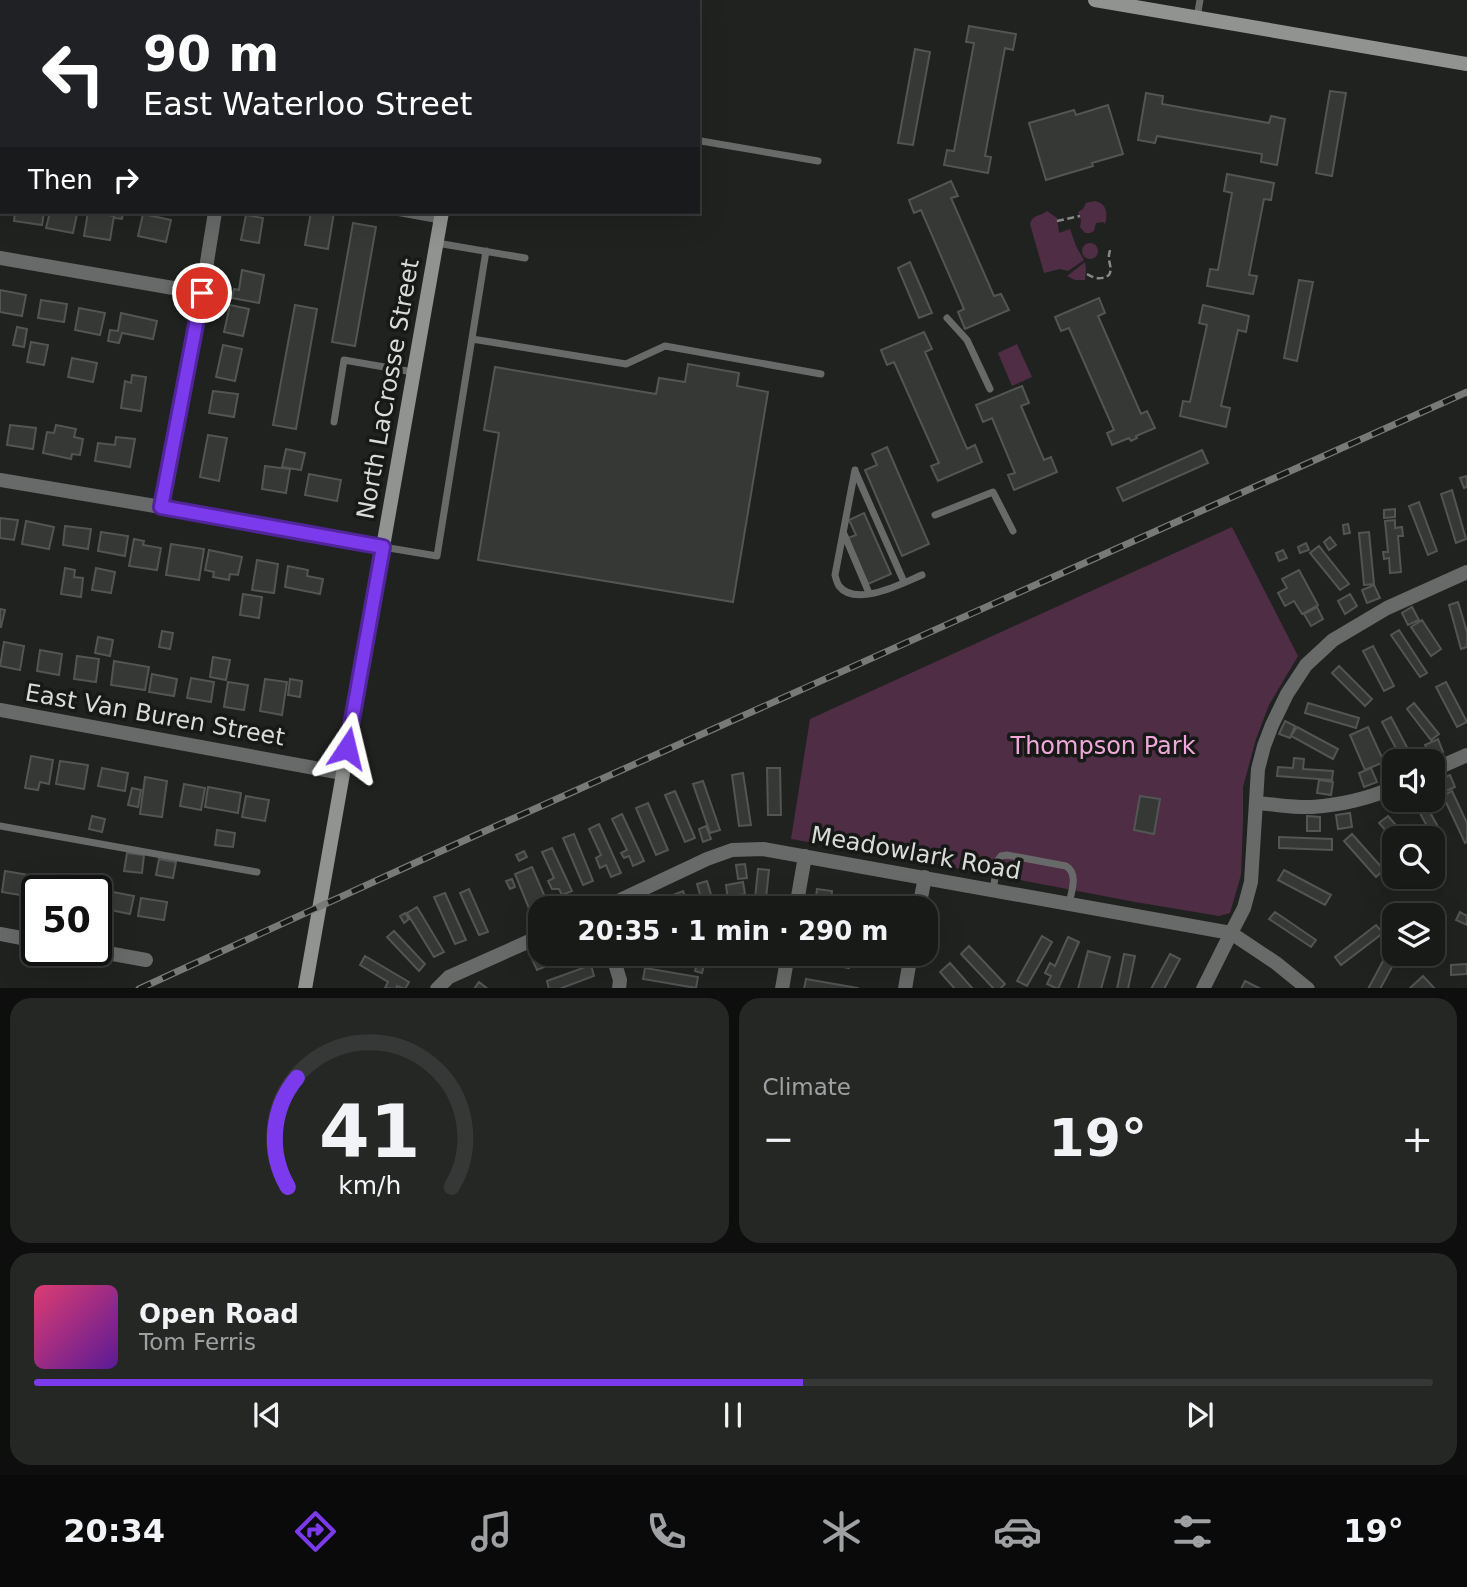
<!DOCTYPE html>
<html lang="en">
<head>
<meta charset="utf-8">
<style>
	body { margin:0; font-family:"DejaVu Sans",sans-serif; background:#252725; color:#f1f3f6; height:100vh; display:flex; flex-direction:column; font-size:26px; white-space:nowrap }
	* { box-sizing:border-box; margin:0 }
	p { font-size:23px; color:#9fa1a2 }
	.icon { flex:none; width:38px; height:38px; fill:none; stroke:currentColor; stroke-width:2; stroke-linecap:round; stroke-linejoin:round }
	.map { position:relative; height:988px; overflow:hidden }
	.sheet { display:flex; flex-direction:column; gap:10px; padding:10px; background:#0d0e0d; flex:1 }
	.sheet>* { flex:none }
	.guide { position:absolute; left:0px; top:0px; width:700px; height:214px; box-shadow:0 7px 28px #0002,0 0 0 2px #363837; background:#202124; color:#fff; overflow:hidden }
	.buttons { position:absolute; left:1382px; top:749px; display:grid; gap:14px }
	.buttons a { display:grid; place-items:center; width:63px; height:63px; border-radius:14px; background:#181a18; box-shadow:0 7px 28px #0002,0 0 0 2px #363837; font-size:35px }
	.speed { position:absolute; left:21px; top:875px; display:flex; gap:14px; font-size:35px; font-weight:700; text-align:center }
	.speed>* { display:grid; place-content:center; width:91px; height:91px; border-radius:50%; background:#181a18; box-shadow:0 7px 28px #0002,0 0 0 2px #363837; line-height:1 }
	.speed .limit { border:4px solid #111; border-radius:10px; background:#fff; color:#111 }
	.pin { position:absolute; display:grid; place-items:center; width:60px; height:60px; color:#fff; margin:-30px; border:4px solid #fff; border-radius:50%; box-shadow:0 2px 7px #0007 }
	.me { position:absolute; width:77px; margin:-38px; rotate:10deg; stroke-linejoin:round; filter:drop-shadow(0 0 5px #0008) }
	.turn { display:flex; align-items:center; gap:24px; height:147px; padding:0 28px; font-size:32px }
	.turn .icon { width:91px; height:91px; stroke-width:2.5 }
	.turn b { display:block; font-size:49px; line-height:60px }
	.then { display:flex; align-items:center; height:66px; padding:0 28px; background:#0003; gap:14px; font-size:26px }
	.big { font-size:52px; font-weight:700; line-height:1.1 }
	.sheet .tile { flex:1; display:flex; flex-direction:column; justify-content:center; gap:10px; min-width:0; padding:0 24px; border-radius:21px; background:#252725 }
	.sheet .dial { align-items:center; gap:0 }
	.dial svg { height:182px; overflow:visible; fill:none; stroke:#363837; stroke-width:7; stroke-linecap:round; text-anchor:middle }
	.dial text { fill:#f1f3f6; stroke:none }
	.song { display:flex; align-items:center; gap:21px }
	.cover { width:84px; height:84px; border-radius:10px; background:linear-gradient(135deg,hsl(340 70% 55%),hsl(270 70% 35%)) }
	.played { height:7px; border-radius:4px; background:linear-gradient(90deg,#7c3aed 55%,#363837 55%) }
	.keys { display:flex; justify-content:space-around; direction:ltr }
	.heat { display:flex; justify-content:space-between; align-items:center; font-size:38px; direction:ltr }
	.sheet .tiles { flex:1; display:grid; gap:10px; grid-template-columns:1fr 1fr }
	.tile:last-child { grid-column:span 2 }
	.trip { position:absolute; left:528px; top:896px; width:410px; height:70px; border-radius:21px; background:#181a18; box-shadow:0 7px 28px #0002,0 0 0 2px #363837; font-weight:700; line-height:70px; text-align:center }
	.menu { display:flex; height:112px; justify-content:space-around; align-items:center; background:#0a0a0a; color:#9fa1a2 }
	.menu .icon { width:49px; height:49px }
	.menu .active { color:#7c3aed }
	.menu b { font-size:32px; color:#f1f3f6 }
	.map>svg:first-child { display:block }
	.green { fill:#4f2d45 }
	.building { fill:#363836; stroke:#525553; stroke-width:2 }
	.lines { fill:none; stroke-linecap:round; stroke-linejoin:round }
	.path { stroke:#868886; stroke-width:2.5; stroke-dasharray:7 3.5; stroke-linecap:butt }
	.lane { stroke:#686a69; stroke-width:7 }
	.street { stroke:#686a69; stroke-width:14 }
	.secondary { stroke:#919391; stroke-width:14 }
	.rail-casing { stroke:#787a78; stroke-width:7 }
	.rail { stroke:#171917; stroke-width:4.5; stroke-dasharray:13; stroke-linecap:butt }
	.route-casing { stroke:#51269a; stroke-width:18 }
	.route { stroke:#7c3aed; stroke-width:12 }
	.labels { text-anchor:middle; stroke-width:7; stroke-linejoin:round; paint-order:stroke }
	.street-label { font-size:24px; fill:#dadcda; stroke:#171917 }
	.park-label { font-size:24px; fill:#f0a8da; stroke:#171917 }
</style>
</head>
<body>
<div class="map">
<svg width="1467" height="989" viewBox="0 0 1467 989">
	<rect width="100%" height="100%" fill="#202220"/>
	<path class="green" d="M1095,201C1107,204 1108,213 1105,224L1103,222L1096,223L1094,231L1090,233H1085L1080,227L1081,220L1078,212L1083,209L1086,203Z
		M1047,211L1057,218L1059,233L1070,229L1076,246L1084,260L1068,271L1060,269L1044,273L1030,224C1033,214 1040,217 1047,211Z
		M1082 251a8 8 0 1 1 16 0a8 8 0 1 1-16 0Z
		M1085,262L1086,269L1085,280H1075L1067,276Z
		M1017,344L1032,377L1012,386L998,353Z
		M1232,527L1298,656L1269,705L1256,739L1243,787V822L1241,875L1230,913L1219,916L1135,902L930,863L791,839L810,719Z"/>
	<path class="building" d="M40,0H76L75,2H40Z
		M84,0H114L120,1L84,2Z
		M183,0H211L210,2H183Z
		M349,0H415V2H349Z
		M551,0H588L585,2H548Z
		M969,26L1016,34L1013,50L1005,48L985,156L991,157L988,173L944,165L947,150L954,151L974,43L966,42Z
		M915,49L930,52L913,145L898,143Z
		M0,69L2,70V97H0Z
		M1330,91L1346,93L1332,176L1316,173Z
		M1146,93L1163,96L1162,104L1269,123L1271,116L1285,119L1277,165L1261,162L1262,154L1157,136L1155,143L1138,140Z
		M1108,105L1123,154L1092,163L1093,166L1046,180L1029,123L1074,110L1076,115Z
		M1227,174L1274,183L1271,200L1264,199L1249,275L1257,276L1253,294L1207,286L1210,269L1218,270L1232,193L1224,191Z
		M951,181L958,196L951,198L994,296L1001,294L1009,310L965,329L958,312L964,309L921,210L914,213L909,200Z
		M15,212H44L42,225L14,221Z
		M50,212H64L77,214L73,233L46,228Z
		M88,212L114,216L110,240L84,236Z
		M115,212H123L122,219L114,218Z
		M311,212H334L328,249L305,245Z
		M143,214L171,220L166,242L138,236Z
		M246,215L263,218L259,243L241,240Z
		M353,223L376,227L355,346L332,342Z
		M910,262L932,313L919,318L898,268Z
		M242,270L264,275L259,303L232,298L234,289L239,290Z
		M1299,280L1313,282L1297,361L1284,358Z
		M0,290L26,295L22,316L0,312Z
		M1099,298L1105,313L1098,316L1141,414L1147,411L1155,428L1136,436L1137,438L1131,441L1129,438L1112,445L1107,433L1114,430L1069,328L1061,331L1055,317Z
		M41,300L67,304L64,322L38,318Z
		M230,305L249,309L243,336L224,332Z
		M295,305L317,309L296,429L273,425Z
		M1203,305L1249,316L1246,332L1238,330L1221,406L1230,408L1226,427L1180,416L1183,401L1190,402L1207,325L1199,323Z
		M79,308L105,313L100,335L75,330Z
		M121,313L157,321L153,339L122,333L119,343L108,341L110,330L118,331Z
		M17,327L27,329L24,347L13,345Z
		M924,332L932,349L925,352L967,449L975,445L982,462L938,481L931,466L939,463L894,362L887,365L881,350Z
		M31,342L48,345L44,365L27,362Z
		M223,345L242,349L235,381L216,377Z
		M72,358L97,363L93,382L68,377Z
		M688,364L739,373L737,386L768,392L733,602L478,560L499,433L484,430L495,367L656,394L659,378L685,382Z
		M132,375L146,377L141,411L121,408L125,381L131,383Z
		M1022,386L1029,403L1021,406L1044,460L1051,457L1057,472L1014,490L1008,475L1015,473L992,418L983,422L976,405Z
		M213,391L238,394L234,417L209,413Z
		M10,425L36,428L33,449L7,445Z
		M56,425L76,429L74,437L83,439L80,455L72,454L71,459L43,453L47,432L54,433Z
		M208,435L227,438L219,481L200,477Z
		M116,437L135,439L130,467L95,461L98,443L115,445Z
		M887,447L929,544L902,556L865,470L877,465L872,454Z
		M286,449L305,453L301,470L282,467Z
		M1202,450L1208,463L1123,501L1117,488Z
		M265,466L290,469L286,493L262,489Z
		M309,474L341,480L337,501L305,495Z
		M1467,476V487L1464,488L1460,478Z
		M1452,490L1466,539L1456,543L1441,494Z
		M1419,502L1437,551L1428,555L1409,506Z
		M1395,509V517L1384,518V510Z
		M864,513L891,574L868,584L848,538L856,535L849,520Z
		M0,518L18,520L14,540L0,538Z
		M1395,520V528L1402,527L1403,536H1398L1401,572L1390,573L1389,558L1384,559L1383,552H1388L1385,521Z
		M26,521L54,527L49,549L22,544Z
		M1348,524L1350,533L1344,534L1343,525Z
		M65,526L91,529L88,549L63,545Z
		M101,532L128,536L125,556L98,551Z
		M1369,532L1374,584L1364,585L1359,533Z
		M1330,537L1336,545L1329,550L1324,542Z
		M134,539L144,541L143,545L161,548L157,570L129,566Z
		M1306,543L1309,550L1300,553L1298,547Z
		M171,544L204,549L199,580L166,575Z
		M1319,546L1349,584L1340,590L1310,553Z
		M209,550L242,557L238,575L230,574L229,580L213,577L214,572L205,570Z
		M1283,550L1287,558L1279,561L1276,553Z
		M257,560L278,564L274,593L252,590Z
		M288,566L308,570L307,576L323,579L320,594L285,587Z
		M65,568L75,570L74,577L83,578L81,597L61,594Z
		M96,568L115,572L111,593L92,590Z
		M1299,570L1318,605L1302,614L1294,601L1285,606L1278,593L1287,588L1282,579Z
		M1374,585L1380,598L1367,603L1362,590Z
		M243,594L262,597L259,618L240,615Z
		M1350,594L1357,606L1345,614L1338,601Z
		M1458,602L1467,632V647L1461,649L1449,605Z
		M1317,607L1323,619L1311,626L1304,614Z
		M1412,607L1419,620L1408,625L1402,613Z
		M0,609L5,610L1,627H0Z
		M1422,620L1441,649L1431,656L1411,627Z
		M1399,630L1427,673L1420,677L1391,635Z
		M162,631L173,633L170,649L159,647Z
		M98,637L113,640L110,656L95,653Z
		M4,642L24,646L20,670L0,666Z
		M1373,646L1394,686L1384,691L1363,651Z
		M40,650L62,654L59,675L37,671Z
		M77,656L99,659L96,682L74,679Z
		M213,657L230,660L226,680L210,677Z
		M114,661L149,667L145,690L111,685Z
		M1339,666L1372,699L1365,706L1332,673Z
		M152,674L177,679L174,696L149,692Z
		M191,678L214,682L211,702L187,698Z
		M265,679L287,682L282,715L260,711Z
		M290,679L302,681L300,697L288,695Z
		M228,682L248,685L244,710L224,707Z
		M1446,682L1467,722L1457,727L1436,687Z
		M1308,703L1359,718L1356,728L1305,713Z
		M1414,703L1439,734L1431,740L1407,709Z
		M1391,717L1409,751L1400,756L1382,722Z
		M1285,721L1295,726L1290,738L1279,734Z
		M1297,727L1338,749L1333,759L1291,736Z
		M1368,727L1384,762L1365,770L1350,735Z
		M1438,739L1443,752L1431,757L1425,745Z
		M31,756L53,760L49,784L40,782L38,790L25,788Z
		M1294,758L1304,759L1303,769L1333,771L1332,780L1277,776L1278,767L1293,768Z
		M60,761L88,765L84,789L56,784Z
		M102,768L128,773L125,791L98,786Z
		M767,768H780L781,815H768Z
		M1371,768L1377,782L1364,787L1359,773Z
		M743,773L751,825L739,826L732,775Z
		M1450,775L1455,787L1444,792L1438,780Z
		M145,777L167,781L162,817L140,814Z
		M1319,780L1333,782L1331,795L1317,793Z
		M703,781L720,830L710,833L693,784Z
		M184,784L205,788L201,810L180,806Z
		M208,787L241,793L238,813L205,807Z
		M132,788L141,790L138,807L128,805Z
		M675,791L695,838L685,842L665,795Z
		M1452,791L1467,823V842L1465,843L1443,796Z
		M246,796L269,800L265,821L242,817Z
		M1140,796L1160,799L1154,834L1134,830Z
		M1423,800L1445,839L1436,843L1415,804Z
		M648,803L668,850L656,855L636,808Z
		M1350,813L1352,827L1338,829L1336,815Z
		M622,814L644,861L633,866L629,856L624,858L621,853L627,850L612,819Z
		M92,816L105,819L102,832L89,829Z
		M1307,816L1320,817V831H1307Z
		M1388,816L1407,838H1395V841L1379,823Z
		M599,824L621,873L611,877L606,865L600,868L596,858L601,855L589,829Z
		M706,826L711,839L703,842L699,829Z
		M217,830L235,833L233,847L215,845Z
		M574,834L593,881L583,885L563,838Z
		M1352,834L1384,870L1376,877L1344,841Z
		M1279,837L1332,839V850L1279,848Z
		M552,848L572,891L562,895L559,889H552L548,881L554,878L542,852Z
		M524,851L527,857L519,861L516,855Z
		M127,853L144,855L142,873L124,871Z
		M159,859L176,862L173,878L156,875Z
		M745,864L747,878L738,879L736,865Z
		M532,867L548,904L530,911L515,874Z
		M758,869L769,870L765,908H754Z
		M1284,870L1331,895L1325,905L1278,880Z
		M5,871L35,876L32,897L2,892Z
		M40,879L67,885L66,891H38Z
		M512,879L515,887L510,889L506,881Z
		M707,881L715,908H704L697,884Z
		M743,882L745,894L738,895L740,908H729L726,885Z
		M74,885L99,890L96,907V891H72Z
		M469,889L488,932L479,935L460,893Z
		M817,889L832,891L831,899L816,897Z
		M108,891L134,896L130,914L105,909Z
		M683,891L689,908H678L673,895Z
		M445,893L466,940L455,944L434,897Z
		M141,898L167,902L164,920L138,916Z
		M822,898L863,905V908H820Z
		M657,899L660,908H648L646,903Z
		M417,907L444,952L434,957L407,913Z
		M1275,912L1316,940L1311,947L1269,919Z
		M1460,912L1467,916V925L1456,920Z
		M405,913L409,919L404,923L400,916Z
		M1376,925L1383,933L1341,965L1335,957Z
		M394,931L425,964L419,971L387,937Z
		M1042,936L1052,942L1027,986L1017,981Z
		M1068,937L1079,942L1058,989L1047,984L1051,976L1045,973L1050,963L1055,966Z
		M969,946L1005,984L1000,989H994L961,954Z
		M1390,948L1395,951V954H1399L1380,989H1368Z
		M1088,951L1110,957L1101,989H1078Z
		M546,954H575L537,970L532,959Z
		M711,954H764V961L711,958Z
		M810,954H834L851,957L849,968L809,961Z
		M1124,954L1135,956L1128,989H1117Z
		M1170,954L1180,959L1164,989H1151Z
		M365,956L409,982L405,989L397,986L396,989L385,988L388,982L360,965Z
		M697,963L704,965L702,973L695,971Z
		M950,963L973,989H955L940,972Z
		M1467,964V974L1451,975V965Z
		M591,965L594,976L559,989H549L547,981Z
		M645,968L698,977L696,988L643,979Z
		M1423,976L1435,989H1409Z
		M806,979L858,988V989H804Z
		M1245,981L1261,989H1241Z
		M479,982L488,989H474Z"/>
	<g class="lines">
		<path class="path" d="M1057,221L1080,216
			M1087,274C1095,279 1101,280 1109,275C1114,266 1105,261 1111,248"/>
		<path class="lane" d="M644,0L645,2
			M347,2V0
			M432,2V0
			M606,2L609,0
			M690,2V0
			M1197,17L1200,0
			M698,139L701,141L818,161
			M396,212L440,220
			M437,243L525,258
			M947,318L967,340L990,389
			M472,339L626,364L665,346L821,374
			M334,422L344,360L413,372
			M855,470L835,575C836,579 837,583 839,586C856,608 903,583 922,575
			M855,471L904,582
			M935,515L993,492L1013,531
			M844,534L869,593
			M383,547L437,556L486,251
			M0,826L257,872
			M993,890L998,860L1001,856L1007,855L1066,866C1079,874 1071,892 1069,904"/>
		<path class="street" d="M251,2V0
			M0,35L2,36
			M0,258L202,293
			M0,480L161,507L383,547
			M161,507L202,293L215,212
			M0,710L342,773
			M1433,770L1467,755
			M1256,803C1274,804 1294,808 1312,807C1340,805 1370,798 1395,787
			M603,908L707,859L732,850L763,849L1231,933L1244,908L1251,882L1258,769L1264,746L1272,725L1287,694L1306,665L1333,640L1387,608L1467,572
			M796,908L805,856
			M919,908L925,877
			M0,934L37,941
			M91,950L146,960
			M612,954L620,980L619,989
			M437,989L449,977L541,936
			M782,989L788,954
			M905,989L911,954
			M1203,989L1231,933L1276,963L1308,989"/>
		<path class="secondary" d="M1095,0L1467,64
			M479,2V0
			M305,989L442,212"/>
		<g class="rail-casing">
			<path id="rail" d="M139,989L474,836L1467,392"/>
		</g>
		<use href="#rail" class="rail"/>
	</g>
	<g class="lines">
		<g class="route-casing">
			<path id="route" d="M202,293L161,507L383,547L347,748"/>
		</g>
		<use href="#route" class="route"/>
	</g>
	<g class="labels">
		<g class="street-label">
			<text transform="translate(388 389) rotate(-80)" y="8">North LaCrosse Street</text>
			<text transform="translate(155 715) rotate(10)" y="8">East Van Buren Street</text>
			<text transform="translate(916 853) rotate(10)" y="8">Meadowlark Road</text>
		</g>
		<g class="park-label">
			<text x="1103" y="754">Thompson Park</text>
		</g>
	</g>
</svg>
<div class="buttons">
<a><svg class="icon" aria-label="sound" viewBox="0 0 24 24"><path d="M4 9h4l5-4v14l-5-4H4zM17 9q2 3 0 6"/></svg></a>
<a><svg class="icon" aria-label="search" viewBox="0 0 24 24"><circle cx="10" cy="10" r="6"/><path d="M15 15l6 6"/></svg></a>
<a><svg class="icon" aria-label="layers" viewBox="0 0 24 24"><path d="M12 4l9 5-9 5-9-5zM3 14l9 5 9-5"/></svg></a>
</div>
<div class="speed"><div class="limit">50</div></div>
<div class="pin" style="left:202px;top:293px;background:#d93025"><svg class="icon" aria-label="arrive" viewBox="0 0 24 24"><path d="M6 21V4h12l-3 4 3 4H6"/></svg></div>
<svg class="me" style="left:347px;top:748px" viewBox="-20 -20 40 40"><path d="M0-17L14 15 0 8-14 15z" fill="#7c3aed" stroke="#fff" stroke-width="4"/></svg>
<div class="trip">20:35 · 1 min · 290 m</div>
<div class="guide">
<div class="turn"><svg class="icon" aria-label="left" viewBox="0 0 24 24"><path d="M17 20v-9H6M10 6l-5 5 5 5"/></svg><div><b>90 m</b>East Waterloo Street</div></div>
<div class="then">Then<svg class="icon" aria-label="right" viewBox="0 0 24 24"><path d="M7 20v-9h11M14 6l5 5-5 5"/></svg></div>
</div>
</div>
<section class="sheet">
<div class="tiles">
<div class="tile dial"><svg viewBox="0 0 100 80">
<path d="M14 69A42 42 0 1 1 86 69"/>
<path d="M14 69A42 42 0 0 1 18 21" stroke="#7c3aed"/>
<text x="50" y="56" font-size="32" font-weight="700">41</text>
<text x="50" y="72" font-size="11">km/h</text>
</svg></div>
<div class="tile"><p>Climate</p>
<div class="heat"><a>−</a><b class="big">19°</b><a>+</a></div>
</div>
<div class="tile">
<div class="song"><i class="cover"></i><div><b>Open Road</b><p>Tom Ferris</p></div></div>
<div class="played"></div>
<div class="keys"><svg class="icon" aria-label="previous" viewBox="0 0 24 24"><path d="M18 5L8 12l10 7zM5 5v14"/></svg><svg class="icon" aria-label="pause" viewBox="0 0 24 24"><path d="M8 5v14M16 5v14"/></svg><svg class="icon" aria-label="next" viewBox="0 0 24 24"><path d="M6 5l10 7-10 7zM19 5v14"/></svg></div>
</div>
</div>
</section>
<nav class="menu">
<b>20:34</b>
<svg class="icon active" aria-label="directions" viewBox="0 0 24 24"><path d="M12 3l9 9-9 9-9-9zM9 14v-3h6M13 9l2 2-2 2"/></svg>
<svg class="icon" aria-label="music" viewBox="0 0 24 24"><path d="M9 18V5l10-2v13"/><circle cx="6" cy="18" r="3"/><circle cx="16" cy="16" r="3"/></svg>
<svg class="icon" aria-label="phone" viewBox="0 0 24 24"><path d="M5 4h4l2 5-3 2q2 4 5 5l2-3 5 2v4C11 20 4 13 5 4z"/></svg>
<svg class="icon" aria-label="climate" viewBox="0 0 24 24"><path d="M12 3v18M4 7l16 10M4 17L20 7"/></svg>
<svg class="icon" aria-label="car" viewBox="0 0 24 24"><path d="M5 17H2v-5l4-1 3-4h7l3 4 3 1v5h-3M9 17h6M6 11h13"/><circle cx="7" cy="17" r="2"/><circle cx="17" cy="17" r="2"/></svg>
<svg class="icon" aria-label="filters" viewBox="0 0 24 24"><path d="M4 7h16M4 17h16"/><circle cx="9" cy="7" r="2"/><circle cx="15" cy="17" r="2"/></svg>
<b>19°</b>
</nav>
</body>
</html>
